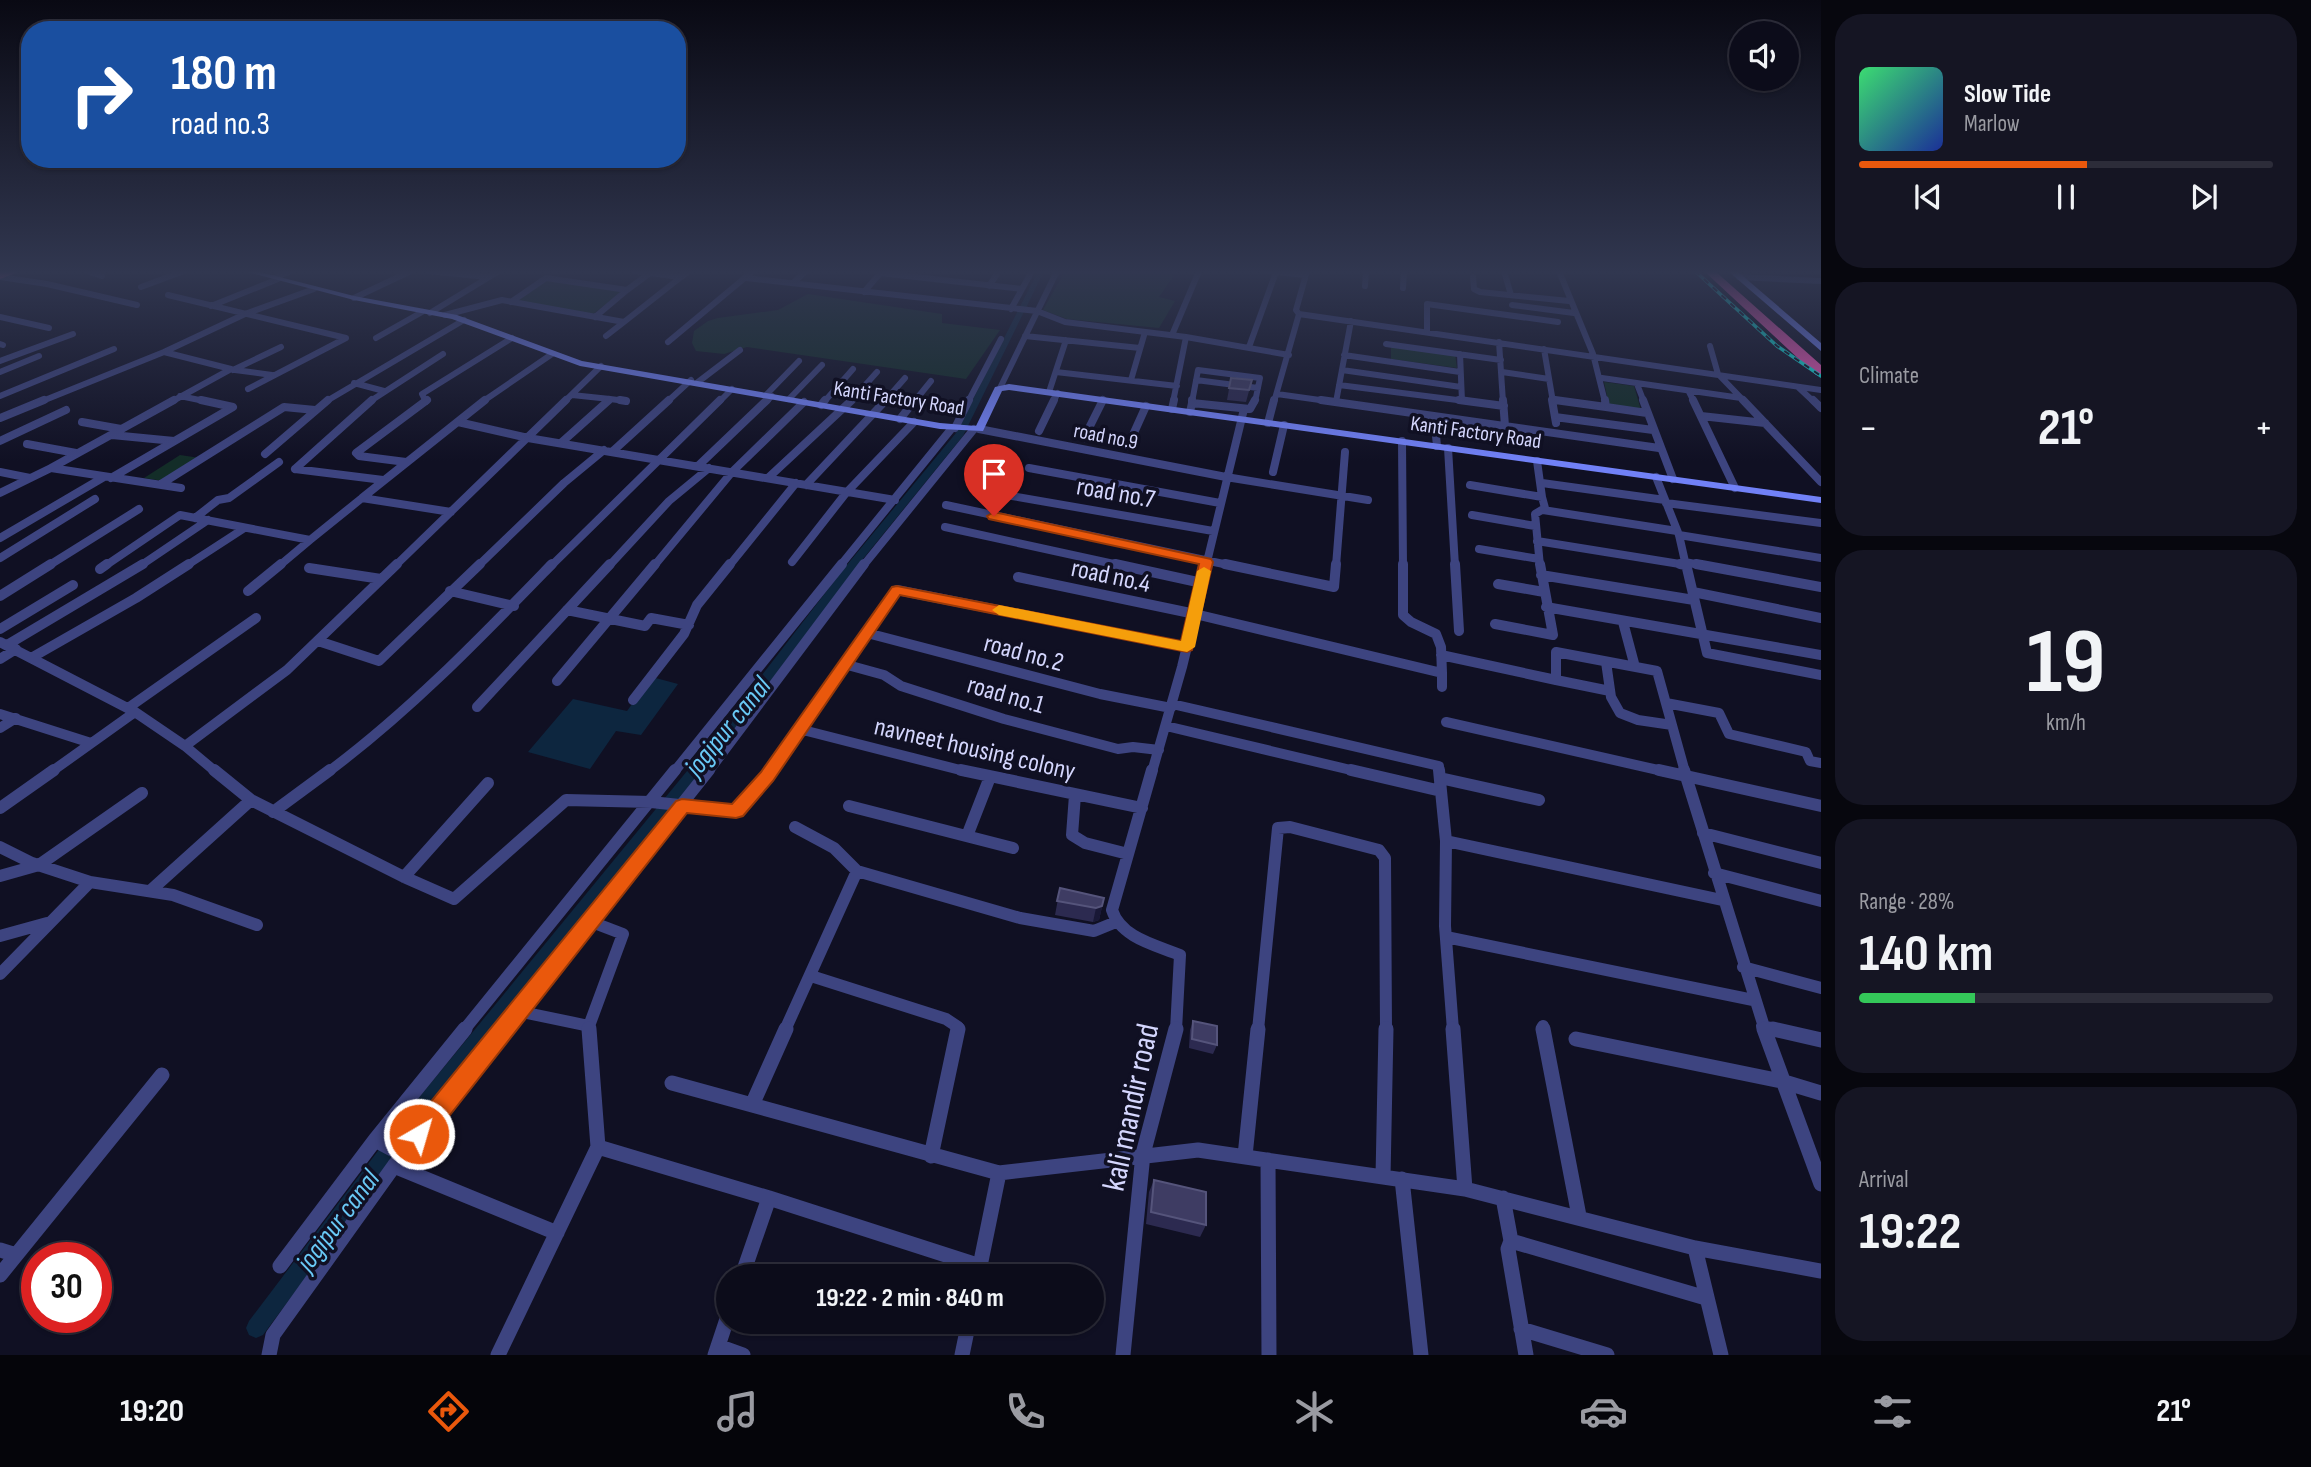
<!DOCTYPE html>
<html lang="en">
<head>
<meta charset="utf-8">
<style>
	body { margin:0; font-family:"Sofia Sans Condensed",sans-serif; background:#151523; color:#f1f3f6; height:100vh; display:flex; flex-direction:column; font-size:26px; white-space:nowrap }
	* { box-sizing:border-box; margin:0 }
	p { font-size:23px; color:#9a9ba2 }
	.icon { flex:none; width:38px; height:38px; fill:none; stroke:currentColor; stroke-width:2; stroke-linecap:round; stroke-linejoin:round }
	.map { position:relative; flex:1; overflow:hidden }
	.drawer { display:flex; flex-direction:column; gap:14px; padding:14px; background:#07070e; width:490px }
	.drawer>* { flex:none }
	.banner { position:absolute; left:21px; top:21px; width:665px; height:147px; border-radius:28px; box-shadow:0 2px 5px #0004,0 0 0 2px #2c2c39; background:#1a4fa0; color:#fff; overflow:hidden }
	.fabs { position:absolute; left:1729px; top:21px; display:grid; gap:14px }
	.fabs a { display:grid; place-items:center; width:70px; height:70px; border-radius:50%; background:#0c0c1a; box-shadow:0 2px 5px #0004,0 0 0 2px #2c2c39; font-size:35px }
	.speed { position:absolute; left:21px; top:1242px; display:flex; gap:14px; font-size:35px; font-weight:700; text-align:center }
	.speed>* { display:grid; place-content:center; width:91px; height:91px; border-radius:50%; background:#0c0c1a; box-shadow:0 2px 5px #0004,0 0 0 2px #2c2c39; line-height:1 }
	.speed .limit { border:10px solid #d22; background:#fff; color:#111 }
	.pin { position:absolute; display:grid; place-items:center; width:60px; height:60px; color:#fff; margin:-72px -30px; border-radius:50% 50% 50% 0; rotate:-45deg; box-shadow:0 0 7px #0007 }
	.pin .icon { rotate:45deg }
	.me { position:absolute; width:77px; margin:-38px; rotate:38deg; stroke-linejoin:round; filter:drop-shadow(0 0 5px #0008) }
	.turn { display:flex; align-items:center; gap:24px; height:147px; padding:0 35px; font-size:32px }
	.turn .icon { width:91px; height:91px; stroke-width:2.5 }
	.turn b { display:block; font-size:49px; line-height:60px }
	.big { font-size:52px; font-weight:700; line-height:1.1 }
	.drawer .widget { flex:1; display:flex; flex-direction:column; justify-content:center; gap:10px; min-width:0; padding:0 24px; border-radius:28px; background:#151523 }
	.drawer .dial { align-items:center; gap:0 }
	.dial b { font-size:91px; line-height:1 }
	.song { display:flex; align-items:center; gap:21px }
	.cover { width:84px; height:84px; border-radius:10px; background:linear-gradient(135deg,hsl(140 70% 55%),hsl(230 70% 35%)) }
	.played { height:7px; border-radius:4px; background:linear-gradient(90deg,#ea580c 55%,#2c2c39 55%) }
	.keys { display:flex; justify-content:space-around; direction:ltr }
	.heat { display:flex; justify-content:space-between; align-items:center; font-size:38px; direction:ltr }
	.charge { height:10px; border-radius:5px; background:linear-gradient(90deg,#34c759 28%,#2c2c39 0) }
	.trip { position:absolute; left:716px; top:1264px; width:388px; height:70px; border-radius:35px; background:#0c0c1a; box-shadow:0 2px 5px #0004,0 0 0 2px #2c2c39; font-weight:700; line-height:70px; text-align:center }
	.tabs { display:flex; height:112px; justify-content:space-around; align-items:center; background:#05050a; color:#9a9ba2 }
	.tabs .icon { width:49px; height:49px }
	.tabs .selected { color:#ea580c }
	.tabs b { font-size:32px; color:#f1f3f6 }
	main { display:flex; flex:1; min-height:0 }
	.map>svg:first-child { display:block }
	.green { fill:#132d28 }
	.water { fill:#0d263f }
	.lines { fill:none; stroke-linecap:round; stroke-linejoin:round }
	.canal { fill:#0d263f; fill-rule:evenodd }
	.street-far4 { stroke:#3d4480; stroke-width:6 }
	.street-far3 { stroke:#3d4480; stroke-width:8 }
	.street-far2 { stroke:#3d4480; stroke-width:10 }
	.street-far1 { stroke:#3d4480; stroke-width:12 }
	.street { stroke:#3d4480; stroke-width:15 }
	.secondary { fill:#7181f7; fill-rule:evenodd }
	.highway { fill:#f557b9; fill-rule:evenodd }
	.rail-casing { stroke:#0eefe6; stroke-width:3.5 }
	.rail { stroke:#101023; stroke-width:2; stroke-dasharray:6; stroke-linecap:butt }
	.wall { fill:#2c2a50 }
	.shaded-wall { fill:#191836 }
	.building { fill:#3e3c63; stroke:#55547b; stroke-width:2 }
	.route { fill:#ea580c; stroke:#983908; stroke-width:2 }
	.slow { fill:#f59e0b }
	.labels { text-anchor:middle; stroke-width:7; stroke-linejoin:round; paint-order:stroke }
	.far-street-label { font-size:21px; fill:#d4d6fd; stroke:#101023 }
	.street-label { font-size:26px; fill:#d4d6fd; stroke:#101023 }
	.water-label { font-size:28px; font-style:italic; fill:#69c9f6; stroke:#101023 }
	.near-street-label { font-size:32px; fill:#d4d6fd; stroke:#101023 }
</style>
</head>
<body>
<main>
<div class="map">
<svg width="1821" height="1355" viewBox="0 0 1821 1355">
	<rect width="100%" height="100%" fill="#101023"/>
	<path class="green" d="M1065,271H1177L1159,297L1175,301L1159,328L1067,319L1043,310Z
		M549,279L624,290L593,314L515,301Z
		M808,294L942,314V323L1000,330L966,379L747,347L724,354L696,351L692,343L694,331L708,321L718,318L778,310Z
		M1391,345L1455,354L1457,368L1391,359Z
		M1604,382L1634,386L1641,410L1609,405Z
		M180,455L200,458L164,481L144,478Z"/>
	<path class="water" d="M652,677L678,684L641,735L616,731L590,769L528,752L573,699L627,711Z"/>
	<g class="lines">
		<path class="canal" d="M1038,271H1044L963,436L854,570L711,760L424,1118L263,1335L256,1338L249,1335L246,1328L249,1321L412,1106L701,754L846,566L956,433Z"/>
		<path class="street-far4" d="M87,271L102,276
			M428,271L488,277
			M634,271L681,277L689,271
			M1269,271L1305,275
			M1504,271L1511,295
			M1559,271L1593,354L1605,402
			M880,273L1022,289
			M0,277L47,284L137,305
			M1473,277L1474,289L1480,292L1569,301
			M1739,277L1821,281
			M274,278L291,271
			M746,278L1037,311L1065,322L1186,337L1173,402
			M793,283L806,271
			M989,286L999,271
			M1365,286L1366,271
			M141,287L184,271
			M1403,288L1404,271
			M864,292L882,271
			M168,295L346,338L248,389
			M354,298L411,271
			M511,302L546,278L627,290L650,273
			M1512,305L1574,313
			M211,306L278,279
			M1011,309L1032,271
			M430,313L499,271
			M1299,314L1821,390
			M445,315L502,300L624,322L681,277
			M0,317L49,328
			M595,317L627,290
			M1427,332V304L1558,322
			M1172,335L1199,271
			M606,336L624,322
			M1025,336L1140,348
			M1186,337L1289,355
			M376,338L422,312
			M668,342L753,271
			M1499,342L1503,402
			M0,344L3,345
			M1386,344L1501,360
			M1710,346L1718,374L1745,402
			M1249,347L1276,272
			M1544,349L1553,402
			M164,352L231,369L171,402
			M1460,354L1462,401
			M1344,355L1460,372
			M0,361L73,334
			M233,370L281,347
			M235,370L272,375
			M1342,370L1461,387
			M0,372L39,356
			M1056,372L1177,386
			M1502,372L1549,379
			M1602,378L1741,398
			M1131,380L1145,332
			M1196,380L1258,388
			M698,382L740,350
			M354,383L384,391
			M1637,384L1644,402
			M1339,385L1473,402
			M1798,387L1814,402
			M1000,388L1057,271
			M1049,392L1066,340
			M1689,392L1694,402
			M1277,394L1334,402
			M572,395L610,399L607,402
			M766,395L799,361
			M0,396L114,349
			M180,396L209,402
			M610,399L626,401
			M789,399L822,365
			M1553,400L1568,402
			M40,402L164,352L245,314L314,289
			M325,402L464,320
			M369,402L443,354
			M426,402L422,394L512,338
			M482,402L552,354
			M564,402L601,366
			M667,402L691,380
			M719,402L732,389
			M766,402L772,396
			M824,402L853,369
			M850,402L877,372
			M884,402L905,378
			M914,402L931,381
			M968,402L1001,339
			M1053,402L1058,393
			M1192,402L1198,370L1260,378L1255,402
			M1274,402L1299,314L1296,310L1307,271
			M1336,402L1351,321"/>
		<path class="street-far3" d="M620,400L626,401
			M1321,400L1659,448
			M1459,400L1504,406
			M1503,400L1505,426
			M1552,400L1556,423
			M1555,400L1606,407L1605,400
			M1643,400L1673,479
			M1693,400L1735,488
			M1743,400L1821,482
			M1813,400L1821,408
			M1192,403L1250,409L1255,400
			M1192,403V400
			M821,405L825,400
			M1606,407L1647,413
			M1172,409L1174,400
			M1190,412L1192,403
			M1434,416L1437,446
			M1701,416L1765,423
			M1555,417L1653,430
			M0,418L44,400
			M900,419L915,400
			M82,422L121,429
			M458,422L528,438L895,500
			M1268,423L1274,400
			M955,428L969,400
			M979,429L1226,477L1368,500
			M1039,431L1054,400
			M112,435L174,441
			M1084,438L1103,400
			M0,441L66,410
			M1402,441L1403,566
			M562,442L609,400
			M27,444L76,453
			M1128,446L1146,406
			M1448,448L1455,566
			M613,451L669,400
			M265,454L328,400
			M406,462L359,456L356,453L427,400
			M698,466L767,400
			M51,468L174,400
			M1029,468L1220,503
			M295,469L372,400
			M295,469L383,480
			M0,472L30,478
			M1273,472L1284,425
			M1656,477L1679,535L1686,566
			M111,478L233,407L201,400
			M768,478L852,400
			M1542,483L1665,500
			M161,484L284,407L315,410
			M806,485L886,400
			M1470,485L1542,497L1537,461
			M0,493L51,468L181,488
			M1012,496L1213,531
			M362,498L485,400
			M1666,503L1821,523
			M946,505L1233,566
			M1543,510L1677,531
			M1472,515L1535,526
			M195,518L218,500L229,498L279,462
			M945,527L1123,566
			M1679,535L1821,558
			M0,538L104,477
			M1537,541L1686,565
			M1479,549L1539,559
			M0,558L95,499
			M792,562L846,493L914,422
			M1685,562L1705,566
			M48,566L139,509
			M105,566L180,515L310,540L362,498L451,512
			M140,566L208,520
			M186,566L243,529
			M279,566L310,540
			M395,566L566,400
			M478,566L564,483L604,450
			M551,566L720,400
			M609,566L669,501L709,468
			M654,566L732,472L804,402
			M729,566L796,483
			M840,566L952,428
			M863,566L974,429
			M1206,566L1244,409
			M1336,566L1345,452
			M1540,566L1535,514L1545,508L1542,497"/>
		<path class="street-far2" d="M1115,564L1202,583
			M1225,564L1334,587L1336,564
			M1403,564V615L1411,622L1436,634L1441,647L1442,673
			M1455,564L1459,631
			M1680,564L1686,565
			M1686,564L1707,653L1821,675
			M1696,564L1821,587
			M309,568L381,579
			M100,569L107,564
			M1541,575L1694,600
			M1018,577L1195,614L1442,673V687
			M1498,584L1544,592
			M248,591L281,564
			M450,591L514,606
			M1693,592L1821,618
			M0,596L51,564
			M1546,607L1821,655
			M567,610L645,626L651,618L689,625
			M1623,622L1635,667
			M1495,624L1553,635L1540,564
			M0,629L73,585
			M867,633L1100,694L1171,708
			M318,641L379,661L480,564
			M0,642L135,712L185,746L216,772
			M7,645L143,564
			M1441,655L1556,680V652L1657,671L1685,772
			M31,658L136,598L189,564
			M0,659L16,649
			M1606,662L1611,697L1620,713L1638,720L1672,725
			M844,664L884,675L901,686L1004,719L1118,749L1133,747L1159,750
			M1556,680L1610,691
			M557,681L655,564
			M633,700L684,634L697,605L730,564
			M1666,703L1719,713L1729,734L1806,752L1810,761L1821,763
			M1172,704L1439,766V772
			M477,707L610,564
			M128,708L256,618
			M0,714L91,743
			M1446,722L1667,772
			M1166,726L1359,772
			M0,728L16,718
			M799,729L968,772
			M185,746L287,670L397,564
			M51,772L135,712
			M328,772C411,710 481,637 552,564
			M674,772L842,564
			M708,772L864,564
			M771,772L897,590L1187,647
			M1152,772L1182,667L1207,564"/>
		<path class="street-far1" d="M214,770L251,800L404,877L454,899L566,800L651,802L736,811L772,770
			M961,770L1142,808
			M1152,770L1112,910C1121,938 1156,945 1180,955L1176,1030
			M1351,770L1441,791L1446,841
			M1439,770L1441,791
			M1659,770L1821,806
			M1684,770L1765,1030
			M1440,778L1539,800
			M1075,795L1072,835L1085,843L1128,854
			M849,806L1013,848
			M0,808L54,770
			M273,812L330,770
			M795,827L834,848L857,871
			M1703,833L1821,863
			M967,836L990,777
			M0,847L32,863L90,882L0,974
			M1714,873L1821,901
			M0,876L39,865L142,793
			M404,877L488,783
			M90,882L173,895L257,925
			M150,891L251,800
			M589,921L623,934L589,1026
			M0,936L47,923
			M1446,937L1753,1000
			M1743,967L1821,988
			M811,976L946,1019L958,1027V1030
			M517,1011L589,1026V1030
			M1543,1026L1544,1030
			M1762,1026L1780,1030
			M464,1030L675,770
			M502,1030L709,770
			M785,1030L857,871L1020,918L1094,931L1116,922
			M1258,1030L1278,828L1290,827L1379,850L1385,858L1386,1030
			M1453,1030L1445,926L1446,841L1722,900"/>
		<path class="street" d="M589,1029L598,1147
			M1453,1029L1465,1189
			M1543,1029L1579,1216
			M1764,1029L1821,1184
			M1773,1029L1821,1040
			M1576,1039L1781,1081L1821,1093
			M672,1083L999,1173L1198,1150L1465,1189L1695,1248L1821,1271
			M752,1105L786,1029
			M375,1140L403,1155
			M931,1156L958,1029
			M1245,1156L1258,1029
			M1268,1160L1269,1355
			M394,1166L557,1233
			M1383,1177L1386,1029
			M1402,1179L1421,1355
			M769,1198L980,1266L999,1173
			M1503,1198L1511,1241
			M1695,1248L1721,1355
			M0,1250L16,1255
			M280,1266L375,1140L465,1029
			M0,1275L162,1075
			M1521,1329L1607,1355
			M718,1346L743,1355
			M269,1355L273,1335L394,1166L504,1029
			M498,1355L598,1147L769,1198L742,1276
			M715,1355L728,1316
			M962,1355L969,1321
			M1123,1355L1143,1154L1176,1029
			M1526,1355L1508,1249L1511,1241L1706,1298"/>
		<path class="secondary" d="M243,271H256L354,296L457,315L582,361L940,423L976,426L995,387L1009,384L1821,497V503L1009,390L1002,391L983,431L940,429L580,366L452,319L354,300Z
			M1728,271H1737L1821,343V351Z"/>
		<path class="highway" d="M17,271L16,273L0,279V272Z
			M1704,271H1715L1821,365V376L1816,375Z"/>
		<g class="rail-casing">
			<path id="rail" d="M1695,271L1777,346L1821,376"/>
		</g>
		<use href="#rail" class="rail"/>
	</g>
	<path class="wall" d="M1231,378L1252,380L1246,402L1227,400Z
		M1060,888L1104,898L1099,920L1093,922L1055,915Z
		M1193,1021L1217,1045L1213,1054L1189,1048L1190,1030Z
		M1154,1180L1206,1225L1200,1237L1146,1224L1149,1192Z"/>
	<path class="shaded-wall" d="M1104,898L1099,920L1093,922L1096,908Z"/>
	<path class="building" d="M1231,378L1252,380L1249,390L1229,388Z
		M1060,888L1104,898L1102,906L1096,908L1057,901Z
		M1193,1021L1217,1026V1045L1192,1039Z
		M1154,1180L1206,1192V1225L1151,1212Z"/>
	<linearGradient id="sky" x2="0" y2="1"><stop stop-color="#090913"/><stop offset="0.59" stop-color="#313750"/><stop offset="1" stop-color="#313750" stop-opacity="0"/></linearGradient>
	<rect width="1821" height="461" fill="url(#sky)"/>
	<path class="route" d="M994,512L1211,559L1213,562L1192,650L1187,652L900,595L773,781L743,816L736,818L687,813L428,1143L419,1146L411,1143L407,1134L411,1126L676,801L682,799L732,804L761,772L892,587L897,586L1181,641L1199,564L989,519L987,516Z"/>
	<path class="slow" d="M1204,567L1211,571L1195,647L1187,652L999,615L992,610L999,605L1181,641L1197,571Z"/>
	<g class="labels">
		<g class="far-street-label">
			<text transform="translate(899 398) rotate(9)" y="7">Kanti Factory Road</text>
			<text transform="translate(1476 432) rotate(8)" y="7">Kanti Factory Road</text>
			<text transform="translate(1106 436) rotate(11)" y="7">road no.9</text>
		</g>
		<g class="street-label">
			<text transform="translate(1116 492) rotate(10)" y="9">road no.7</text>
			<text transform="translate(1111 575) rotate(12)" y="9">road no.4</text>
			<text transform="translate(1024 652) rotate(15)" y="9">road no.2</text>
			<text transform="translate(1006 694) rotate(16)" y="9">road no.1</text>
			<text transform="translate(975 748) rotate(13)" y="9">navneet housing colony</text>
		</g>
		<g class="water-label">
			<text transform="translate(727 726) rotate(-51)" y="10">jogipur canal</text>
			<text transform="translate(337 1220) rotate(-53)" y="10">jogipur canal</text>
		</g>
		<g class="near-street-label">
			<text transform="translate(1130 1107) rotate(-78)" y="11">kali mandir road</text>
		</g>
	</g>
</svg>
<div class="fabs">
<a><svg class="icon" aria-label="sound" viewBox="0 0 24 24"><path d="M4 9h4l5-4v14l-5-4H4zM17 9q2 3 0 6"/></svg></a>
</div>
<div class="speed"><div class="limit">30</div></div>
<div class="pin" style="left:994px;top:516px;background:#d93025"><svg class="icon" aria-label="arrive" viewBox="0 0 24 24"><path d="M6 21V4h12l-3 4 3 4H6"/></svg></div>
<svg class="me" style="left:419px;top:1134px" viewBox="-20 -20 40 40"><circle r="17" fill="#ea580c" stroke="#fff" stroke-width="3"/><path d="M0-11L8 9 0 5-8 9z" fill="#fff"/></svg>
<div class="trip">19:22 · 2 min · 840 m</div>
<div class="banner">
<div class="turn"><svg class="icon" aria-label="right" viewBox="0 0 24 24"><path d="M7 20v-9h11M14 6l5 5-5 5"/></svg><div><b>180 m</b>road no.3</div></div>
</div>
</div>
<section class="drawer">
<div class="widget">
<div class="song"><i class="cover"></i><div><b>Slow Tide</b><p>Marlow</p></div></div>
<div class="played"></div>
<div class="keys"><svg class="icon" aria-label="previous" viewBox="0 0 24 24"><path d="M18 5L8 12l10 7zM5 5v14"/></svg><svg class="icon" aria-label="pause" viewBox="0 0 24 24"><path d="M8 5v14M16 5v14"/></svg><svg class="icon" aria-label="next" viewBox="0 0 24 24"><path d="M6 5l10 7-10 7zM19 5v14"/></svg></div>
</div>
<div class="widget"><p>Climate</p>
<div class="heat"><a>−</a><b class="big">21°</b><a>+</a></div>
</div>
<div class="widget dial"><b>19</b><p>km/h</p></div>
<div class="widget"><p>Range · 28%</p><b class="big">140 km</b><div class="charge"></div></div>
<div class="widget"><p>Arrival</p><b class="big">19:22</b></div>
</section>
</main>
<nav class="tabs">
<b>19:20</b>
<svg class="icon selected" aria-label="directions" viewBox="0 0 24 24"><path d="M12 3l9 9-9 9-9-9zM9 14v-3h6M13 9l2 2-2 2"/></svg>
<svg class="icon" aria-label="music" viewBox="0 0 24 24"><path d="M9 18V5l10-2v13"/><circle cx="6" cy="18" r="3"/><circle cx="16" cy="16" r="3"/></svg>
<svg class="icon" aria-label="phone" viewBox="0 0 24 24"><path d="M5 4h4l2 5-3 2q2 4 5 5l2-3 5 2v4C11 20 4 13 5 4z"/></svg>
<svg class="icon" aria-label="climate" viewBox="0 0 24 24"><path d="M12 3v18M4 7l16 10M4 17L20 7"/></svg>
<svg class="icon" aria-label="car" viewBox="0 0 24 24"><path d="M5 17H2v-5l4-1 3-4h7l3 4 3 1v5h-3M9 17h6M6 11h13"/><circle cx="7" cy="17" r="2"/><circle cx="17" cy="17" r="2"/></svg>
<svg class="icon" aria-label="filters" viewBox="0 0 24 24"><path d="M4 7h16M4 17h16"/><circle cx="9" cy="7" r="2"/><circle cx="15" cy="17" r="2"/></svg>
<b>21°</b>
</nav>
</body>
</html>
